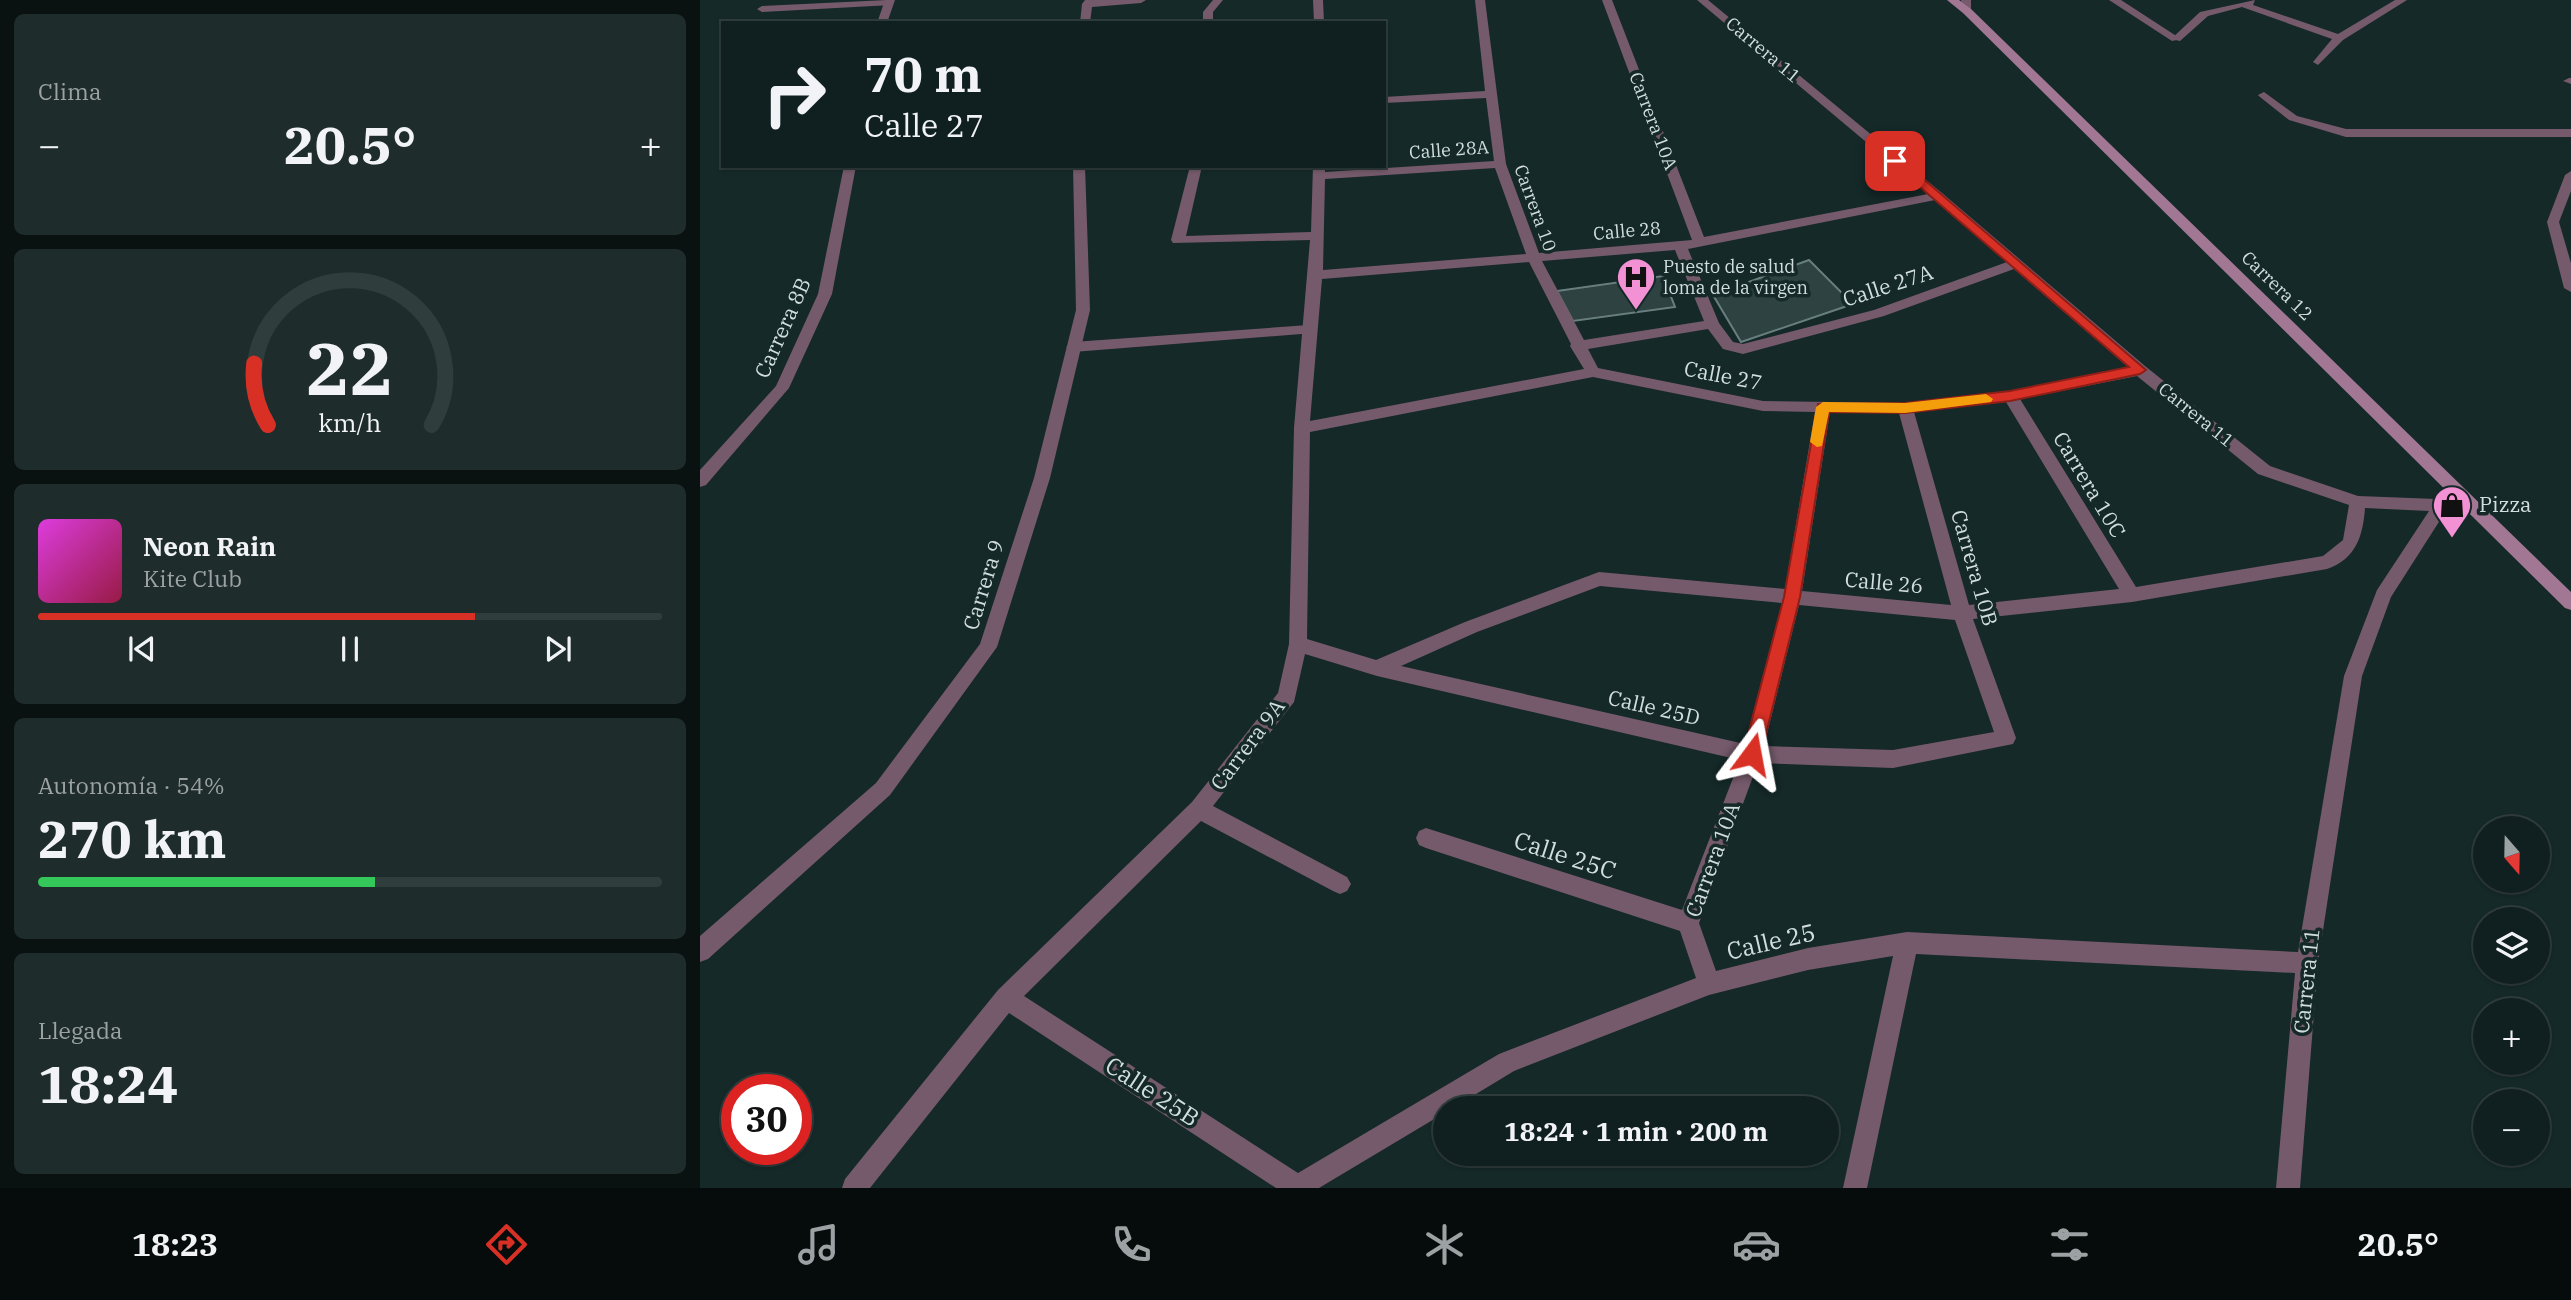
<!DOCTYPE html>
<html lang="es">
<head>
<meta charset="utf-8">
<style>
	body { margin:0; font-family:"IBM Plex Serif",serif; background:#1e2c2c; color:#f1f3f6; height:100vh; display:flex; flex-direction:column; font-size:26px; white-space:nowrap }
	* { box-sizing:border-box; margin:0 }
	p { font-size:23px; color:#9ca2a4 }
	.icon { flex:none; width:38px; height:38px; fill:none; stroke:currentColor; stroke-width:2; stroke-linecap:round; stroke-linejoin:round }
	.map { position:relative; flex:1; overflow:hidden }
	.details { display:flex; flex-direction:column; gap:14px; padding:14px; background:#091111; width:700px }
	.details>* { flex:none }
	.guide { position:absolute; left:21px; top:21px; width:665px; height:147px; border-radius:0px; box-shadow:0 2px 5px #0004,0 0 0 2px #303d3d; background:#101f1f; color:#f1f3f6; overflow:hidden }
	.needle { width:46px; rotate:160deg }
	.buttons { position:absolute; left:1773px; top:816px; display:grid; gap:14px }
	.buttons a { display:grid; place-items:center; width:77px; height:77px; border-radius:50%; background:#101f1f; box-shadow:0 2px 5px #0004,0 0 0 2px #303d3d; font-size:35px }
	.speed { position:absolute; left:21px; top:1074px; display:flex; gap:14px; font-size:35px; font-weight:700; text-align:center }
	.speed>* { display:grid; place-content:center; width:91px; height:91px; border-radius:50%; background:#101f1f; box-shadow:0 2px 5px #0004,0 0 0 2px #303d3d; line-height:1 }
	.speed .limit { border:10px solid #d22; background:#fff; color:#111 }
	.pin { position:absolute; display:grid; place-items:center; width:60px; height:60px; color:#fff; margin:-30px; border-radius:14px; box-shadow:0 4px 10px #0006 }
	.me { position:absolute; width:77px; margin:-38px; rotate:13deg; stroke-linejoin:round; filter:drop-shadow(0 0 5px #0008) }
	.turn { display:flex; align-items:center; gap:24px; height:147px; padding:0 28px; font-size:32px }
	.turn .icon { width:91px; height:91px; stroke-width:2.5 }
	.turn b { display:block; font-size:49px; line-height:60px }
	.big { font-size:52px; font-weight:700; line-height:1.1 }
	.details .tile { flex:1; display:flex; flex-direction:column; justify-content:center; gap:10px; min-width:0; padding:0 24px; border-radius:10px; background:#1e2c2c }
	.details .dial { align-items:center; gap:0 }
	.dial svg { height:182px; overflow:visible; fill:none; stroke:#303d3d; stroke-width:7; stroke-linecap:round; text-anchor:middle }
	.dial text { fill:#f1f3f6; stroke:none }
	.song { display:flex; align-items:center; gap:21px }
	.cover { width:84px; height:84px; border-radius:10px; background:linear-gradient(135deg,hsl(300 70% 55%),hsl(340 70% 35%)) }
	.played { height:7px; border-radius:4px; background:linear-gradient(90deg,#d93025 70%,#303d3d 70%) }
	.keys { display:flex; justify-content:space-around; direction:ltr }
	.heat { display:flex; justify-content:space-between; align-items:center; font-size:38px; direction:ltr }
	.charge { height:10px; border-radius:5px; background:linear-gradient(90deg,#34c759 54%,#303d3d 0) }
	.trip { position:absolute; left:733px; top:1096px; width:406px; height:70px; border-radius:35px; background:#101f1f; box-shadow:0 2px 5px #0004,0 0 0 2px #303d3d; font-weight:700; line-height:70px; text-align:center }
	.dock { display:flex; height:112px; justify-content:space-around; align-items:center; background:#060c0c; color:#9ca2a4 }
	.dock .icon { width:49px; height:49px }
	.dock .active { color:#d93025 }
	.dock b { font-size:32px; color:#f1f3f6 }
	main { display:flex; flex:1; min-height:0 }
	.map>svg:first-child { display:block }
	.building { fill:#2e4242; stroke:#697f7f; stroke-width:2 }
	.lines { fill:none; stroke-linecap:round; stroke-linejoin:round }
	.lane { fill:#755a6b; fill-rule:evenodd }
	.street { fill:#755a6b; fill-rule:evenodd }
	.secondary { fill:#a27794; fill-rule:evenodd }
	.route { fill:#d93025; stroke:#8d1f18; stroke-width:2 }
	.slow { fill:#f59e0b }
	.labels { text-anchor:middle; stroke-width:7; stroke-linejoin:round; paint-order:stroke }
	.far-street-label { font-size:18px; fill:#d2dede; stroke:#152929 }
	.far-poi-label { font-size:18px; fill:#d2dede; stroke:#152929; text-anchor:start }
	.street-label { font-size:21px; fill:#d2dede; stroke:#152929 }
	.poi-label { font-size:21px; fill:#d2dede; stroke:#152929; text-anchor:start }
	.near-street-label { font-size:24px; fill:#d2dede; stroke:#152929 }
</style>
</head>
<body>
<main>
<section class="details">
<div class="tile"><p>Clima</p>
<div class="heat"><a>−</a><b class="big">20.5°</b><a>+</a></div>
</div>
<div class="tile dial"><svg viewBox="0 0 100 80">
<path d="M14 69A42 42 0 1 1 86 69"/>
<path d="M14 69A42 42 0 0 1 8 42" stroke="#d93025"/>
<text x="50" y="56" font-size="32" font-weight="700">22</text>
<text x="50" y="72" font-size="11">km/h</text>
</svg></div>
<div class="tile">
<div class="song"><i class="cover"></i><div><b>Neon Rain</b><p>Kite Club</p></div></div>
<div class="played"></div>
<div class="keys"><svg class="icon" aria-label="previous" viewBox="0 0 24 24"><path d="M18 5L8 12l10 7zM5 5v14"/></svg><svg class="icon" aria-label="pause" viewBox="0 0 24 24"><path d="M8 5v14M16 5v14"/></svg><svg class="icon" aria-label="next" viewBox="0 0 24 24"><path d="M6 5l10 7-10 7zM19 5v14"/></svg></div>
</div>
<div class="tile"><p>Autonomía · 54%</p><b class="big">270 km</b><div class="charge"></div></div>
<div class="tile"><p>Llegada</p><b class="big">18:24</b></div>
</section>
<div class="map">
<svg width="1871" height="1188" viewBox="0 0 1871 1188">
	<rect width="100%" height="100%" fill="#152929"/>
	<path class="building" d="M1109,260L1153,304L1041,342L1013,295Z
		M963,276L975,307L873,321L857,291Z"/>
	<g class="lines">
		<path class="lane" d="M187,0L192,1V5L62,12L57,9L62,6Z
			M1555,0L1553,5L1638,34L1695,0H1707L1643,40L1618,65L1613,62L1632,39L1542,7L1508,16L1480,41L1471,39L1500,12Z
			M1564,92L1597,116L1646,129H1871V137H1646L1589,120L1560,97L1558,95Z
			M609,325L614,327V333L373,352L366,347L373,342Z"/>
		<path class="street" d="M185,0H195L187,23H177Z
			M385,0H446L441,3L392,7L390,23H380L382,4Z
			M513,0H523L513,12V23H503V12Z
			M613,0H623L624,23H614Z
			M775,0H785L806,164L839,253L992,240L902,0H912L1004,237L1228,194L997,0H1008L1242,193L1445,366L1570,466L1658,496L1737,499L1745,493L1751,495L1753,499L1751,503L1691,597L1662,676L1618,963L1600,1188H1576L1595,973L1216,954L1167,1188H1143L1193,956L1108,970L1009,995L814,1071L753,1108H746V1112L619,1188H576L309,1013L170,1188H142L145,1179L298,990L492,802L578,693L589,644L594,428L610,240L473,243L471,240L490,166H502L486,236L611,232L613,166H625V172L794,161L786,98L684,103V97L785,91ZM795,168L826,254L623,270L625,179ZM1235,200L1307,262L1174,310L1043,344L1033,342L1019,323L988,249ZM975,250L1004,321L884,340L842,261ZM829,262L871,344L870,346L884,369L610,421L622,279ZM1314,269L1428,367L1310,391L1205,403L1063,401L898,368L888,349L1008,329L1023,349L1043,354L1184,316ZM1437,376L1558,474L1649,505L1643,540L1623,556L1436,587L1320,399ZM893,377L1063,411L1115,412L1085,589L899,572L765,622L676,660L607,639L610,432ZM1306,402L1419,589L1269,605L1214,412ZM1130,412L1199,413L1251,605L1102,591ZM1665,508L1729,511L1677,590L1644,676L1598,952L1207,932L1108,948L1016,971L999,923L1058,763L1193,768L1313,744L1316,738L1273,619L1432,602L1627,569C1656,559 1663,536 1665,508ZM900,586L1082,603L1045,744L701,666L777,632ZM1099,605L1255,620L1294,732L1193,750L1064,746ZM605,654L677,676L1040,760L982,910L726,828L719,831L716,838L719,845L726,848L980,931L996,978L799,1054L598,1173L324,996L501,821L633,891L640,894L647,891L651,884L647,877L513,806L594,702Z
			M1261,0H1271V13H1263Z
			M1409,0H1421L1481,39L1472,41Z
			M1869,78H1871V84L1863,81Z
			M144,166H156L132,294L89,388L6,485L0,487V470L76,386L118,294Z
			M373,166H385L390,310L350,478L297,647L190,795L8,959L0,962V936L176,783L280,644L334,478L376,310Z
			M1871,171V191L1859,222L1871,263V292L1864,288L1847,222L1865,175Z"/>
		<path class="secondary" d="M1247,0H1259L1271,9L1871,592V610L1865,608L1263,13Z"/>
	</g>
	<path class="route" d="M1192,158H1199L1446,370L1440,374L1310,401L1205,413L1129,412L1100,597L1061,754L1058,760L1052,762L1046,760L1043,754L1084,597L1118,404L1205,403L1310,391L1429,367L1192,163Z"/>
	<path class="slow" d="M1286,394L1293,399L1291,402L1205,413L1129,412L1122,446L1117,447L1110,442L1116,407L1123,402L1205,403Z"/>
	<defs>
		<g id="hospital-pin" transform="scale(2.0125)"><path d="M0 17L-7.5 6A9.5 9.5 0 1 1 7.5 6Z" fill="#f391d5" stroke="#152929"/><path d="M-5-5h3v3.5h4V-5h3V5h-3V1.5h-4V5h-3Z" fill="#111"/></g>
		<g id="shop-pin" transform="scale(2.0125)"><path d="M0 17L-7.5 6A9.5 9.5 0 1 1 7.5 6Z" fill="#f391d5" stroke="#152929"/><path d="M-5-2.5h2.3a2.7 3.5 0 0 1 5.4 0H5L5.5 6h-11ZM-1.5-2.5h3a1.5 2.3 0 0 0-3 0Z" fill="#111"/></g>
	</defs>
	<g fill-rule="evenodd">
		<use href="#hospital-pin" x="936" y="277"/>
		<use href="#shop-pin" x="1752" y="505"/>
	</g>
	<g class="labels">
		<g class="far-street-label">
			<text transform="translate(1063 50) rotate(40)" y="6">Carrera 11</text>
			<text transform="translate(953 121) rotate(69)" y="6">Carrera 10A</text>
			<text transform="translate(749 150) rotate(-4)" y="6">Calle 28A</text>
			<text transform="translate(835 208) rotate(70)" y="6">Carrera 10</text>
			<text transform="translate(927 231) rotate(-5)" y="6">Calle 28</text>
			<text transform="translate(1577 286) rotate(44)" y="6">Carrera 12</text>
			<text transform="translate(1496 415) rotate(39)" y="6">Carrera 11</text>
		</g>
		<g class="far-poi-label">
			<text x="963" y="273">Puesto de salud<tspan x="963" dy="21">loma de la virgen</tspan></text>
		</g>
		<g class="street-label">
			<text transform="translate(1188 286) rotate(-18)" y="7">Calle 27A</text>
			<text transform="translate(83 328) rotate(-66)" y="7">Carrera 8B</text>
			<text transform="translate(1023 376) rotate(11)" y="7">Calle 27</text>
			<text transform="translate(1389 485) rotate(59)" y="7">Carrera 10C</text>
			<text transform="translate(1274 568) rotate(74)" y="7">Carrera 10B</text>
			<text transform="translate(1184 583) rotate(5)" y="7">Calle 26</text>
			<text transform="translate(284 585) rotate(-73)" y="7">Carrera 9</text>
			<text transform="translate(954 708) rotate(13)" y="7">Calle 25D</text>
			<text transform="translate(548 745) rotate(-53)" y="7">Carrera 9A</text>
			<text transform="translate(1013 860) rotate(-70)" y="7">Carrera 10A</text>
			<text transform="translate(1607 981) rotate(-84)" y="7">Carrera 11</text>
		</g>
		<g class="poi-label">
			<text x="1779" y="512">Pizza</text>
		</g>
		<g class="near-street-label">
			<text transform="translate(865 856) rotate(18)" y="8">Calle 25C</text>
			<text transform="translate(1071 942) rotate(-13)" y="8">Calle 25</text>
			<text transform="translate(452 1092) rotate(33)" y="8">Calle 25B</text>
		</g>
	</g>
</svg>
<div class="buttons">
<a><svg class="needle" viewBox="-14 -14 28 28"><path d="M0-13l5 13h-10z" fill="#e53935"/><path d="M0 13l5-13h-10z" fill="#9ca2a4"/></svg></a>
<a><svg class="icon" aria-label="layers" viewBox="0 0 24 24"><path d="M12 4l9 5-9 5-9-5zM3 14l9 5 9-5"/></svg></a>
<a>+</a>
<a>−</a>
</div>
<div class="speed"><div class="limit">30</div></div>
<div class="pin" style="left:1195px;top:161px;background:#d93025"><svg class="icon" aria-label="arrive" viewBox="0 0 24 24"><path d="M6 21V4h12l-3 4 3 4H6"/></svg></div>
<svg class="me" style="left:1052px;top:754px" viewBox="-20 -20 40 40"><path d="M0-17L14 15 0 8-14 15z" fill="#d93025" stroke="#fff" stroke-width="4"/></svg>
<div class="trip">18:24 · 1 min · 200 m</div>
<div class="guide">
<div class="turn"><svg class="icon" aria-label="right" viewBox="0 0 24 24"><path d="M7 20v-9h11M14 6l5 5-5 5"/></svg><div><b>70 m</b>Calle 27</div></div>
</div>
</div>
</main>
<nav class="dock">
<b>18:23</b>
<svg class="icon active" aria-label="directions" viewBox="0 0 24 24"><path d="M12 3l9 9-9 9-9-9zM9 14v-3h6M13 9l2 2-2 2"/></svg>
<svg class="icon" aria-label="music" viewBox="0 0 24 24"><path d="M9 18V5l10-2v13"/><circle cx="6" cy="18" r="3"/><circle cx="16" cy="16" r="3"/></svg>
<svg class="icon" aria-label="phone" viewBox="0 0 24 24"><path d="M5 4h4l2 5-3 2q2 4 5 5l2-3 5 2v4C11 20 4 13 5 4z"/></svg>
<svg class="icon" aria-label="climate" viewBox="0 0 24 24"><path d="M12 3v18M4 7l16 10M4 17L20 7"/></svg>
<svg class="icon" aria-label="car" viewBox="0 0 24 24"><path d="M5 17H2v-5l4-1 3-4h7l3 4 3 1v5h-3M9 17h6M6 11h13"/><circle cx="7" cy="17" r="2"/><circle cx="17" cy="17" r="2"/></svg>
<svg class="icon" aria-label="filters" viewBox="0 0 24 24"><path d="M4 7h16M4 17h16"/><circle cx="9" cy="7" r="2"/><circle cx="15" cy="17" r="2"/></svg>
<b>20.5°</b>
</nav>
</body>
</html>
